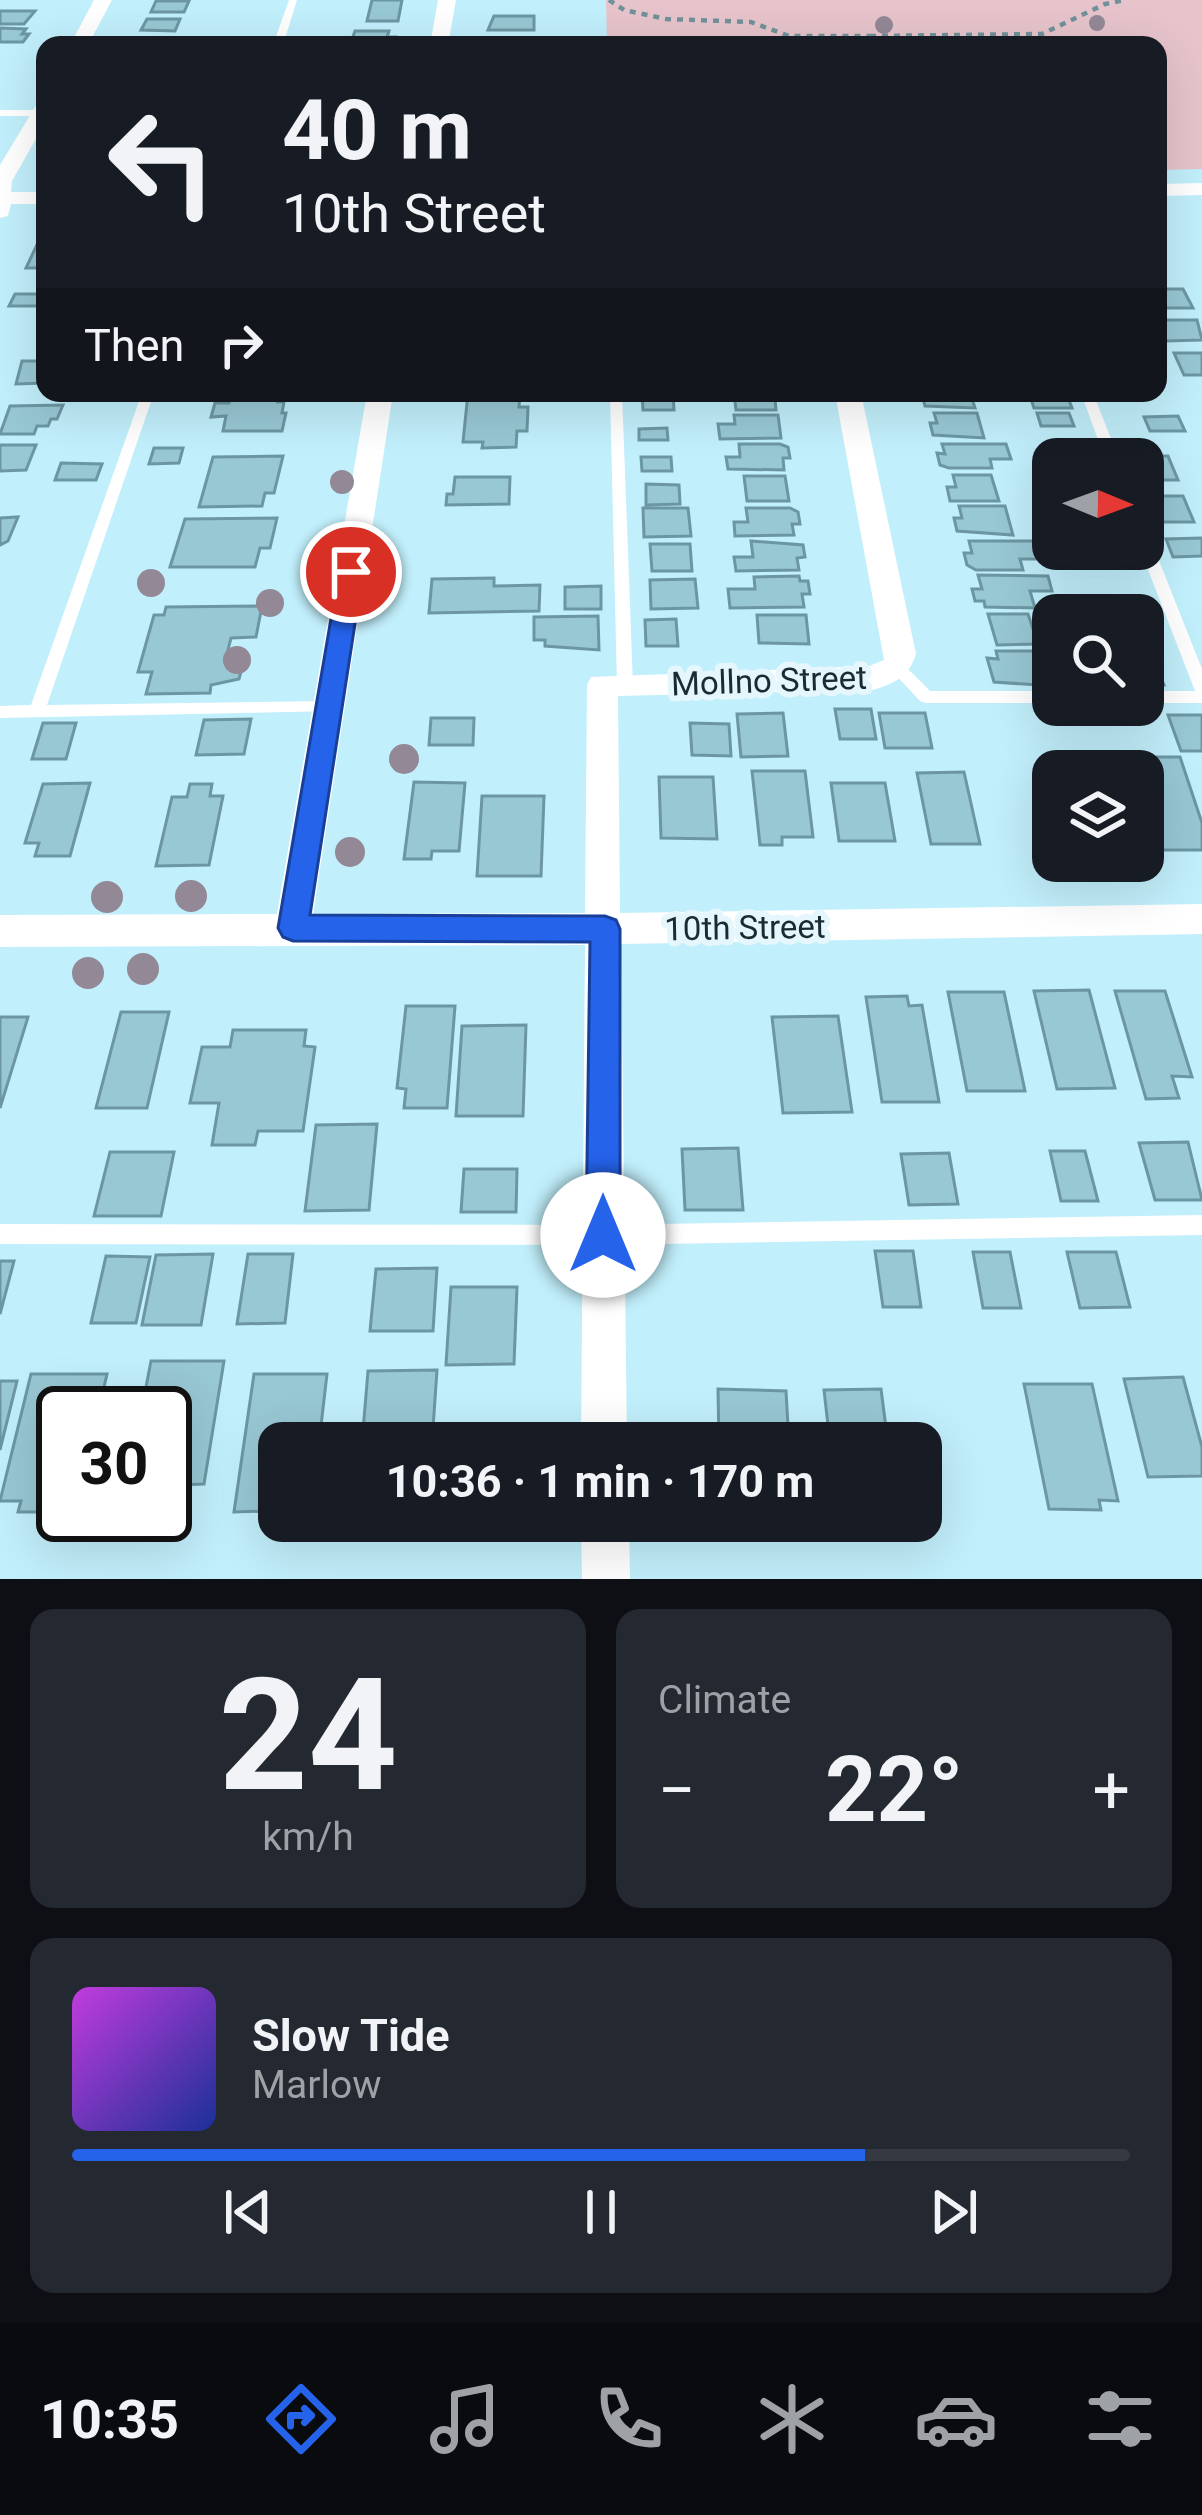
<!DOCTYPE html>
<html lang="en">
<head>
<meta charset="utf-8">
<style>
	body { margin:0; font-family:Roboto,sans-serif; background:#242831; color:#f1f3f6; height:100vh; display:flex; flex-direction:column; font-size:45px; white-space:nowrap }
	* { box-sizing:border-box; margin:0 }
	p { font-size:39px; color:#9ea1a6 }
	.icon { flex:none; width:66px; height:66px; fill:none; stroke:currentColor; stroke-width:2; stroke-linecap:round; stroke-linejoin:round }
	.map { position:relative; height:1579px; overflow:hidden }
	.panel { display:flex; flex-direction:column; gap:30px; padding:30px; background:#0d0f14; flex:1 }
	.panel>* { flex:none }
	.top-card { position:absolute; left:36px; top:36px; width:1131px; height:366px; border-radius:24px; box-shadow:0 12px 48px #0002; background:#171b24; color:#f1f3f6; overflow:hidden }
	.needle { width:78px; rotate:91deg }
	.tools { position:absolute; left:1032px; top:438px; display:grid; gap:24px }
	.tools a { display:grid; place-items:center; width:132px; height:132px; border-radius:24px; background:#171b24; box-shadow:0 12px 48px #0002; font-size:60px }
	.speed { position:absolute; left:36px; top:1386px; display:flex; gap:24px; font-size:60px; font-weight:700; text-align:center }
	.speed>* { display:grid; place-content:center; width:156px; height:156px; border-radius:50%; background:#171b24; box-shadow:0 12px 48px #0002; line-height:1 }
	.speed .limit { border:6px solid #111; border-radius:18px; background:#fff; color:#111 }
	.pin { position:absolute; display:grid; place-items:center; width:102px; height:102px; color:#fff; margin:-51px; border:6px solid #fff; border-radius:50%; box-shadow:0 3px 12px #0007 }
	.me { position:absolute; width:132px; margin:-66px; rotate:0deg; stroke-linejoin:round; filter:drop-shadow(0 0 9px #0008) }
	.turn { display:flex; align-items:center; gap:42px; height:252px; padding:0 48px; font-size:54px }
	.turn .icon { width:156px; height:156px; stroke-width:2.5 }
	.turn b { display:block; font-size:84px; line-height:102px }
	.then { display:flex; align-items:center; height:114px; padding:0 48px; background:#0003; gap:24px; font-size:45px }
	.big { font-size:90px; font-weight:700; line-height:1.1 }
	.panel .tile { flex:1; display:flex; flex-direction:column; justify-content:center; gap:18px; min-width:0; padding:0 42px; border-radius:24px; background:#242831 }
	.panel .dial { align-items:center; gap:0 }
	.dial b { font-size:156px; line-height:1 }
	.song { display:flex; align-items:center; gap:36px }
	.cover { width:144px; height:144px; border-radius:18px; background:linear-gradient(135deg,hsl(290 70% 55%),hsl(230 70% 35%)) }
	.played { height:12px; border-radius:6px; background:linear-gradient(90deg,#2563eb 75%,#363941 75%) }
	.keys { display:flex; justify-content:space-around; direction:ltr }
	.heat { display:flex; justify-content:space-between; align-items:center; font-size:66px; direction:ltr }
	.panel .tiles { flex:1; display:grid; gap:30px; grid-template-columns:1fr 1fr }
	.tile:last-child { grid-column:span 2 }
	.trip { position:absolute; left:258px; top:1422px; width:684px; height:120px; border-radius:24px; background:#171b24; box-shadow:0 12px 48px #0002; font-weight:700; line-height:120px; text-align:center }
	.tab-bar { display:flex; height:192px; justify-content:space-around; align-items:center; background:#090b0e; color:#9ea1a6 }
	.tab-bar .icon { width:84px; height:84px }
	.tab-bar .active { color:#2563eb }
	.tab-bar b { font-size:54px; color:#f1f3f6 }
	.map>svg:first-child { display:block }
	.green { fill:#e7c4cb }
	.building { fill:#98c8d4; stroke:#6c97a2; stroke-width:3 }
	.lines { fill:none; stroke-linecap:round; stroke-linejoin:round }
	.path { stroke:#71919a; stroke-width:4.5; stroke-dasharray:6 6; stroke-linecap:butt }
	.lane { fill:#fff; fill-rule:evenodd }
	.street { fill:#fff; fill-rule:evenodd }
	.tree { fill:#938896 }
	.route { fill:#2563eb; stroke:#184099; stroke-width:3 }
	.labels { text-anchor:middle; stroke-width:12; stroke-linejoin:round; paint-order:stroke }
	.street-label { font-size:33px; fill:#1a2c31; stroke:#e5f7fc }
</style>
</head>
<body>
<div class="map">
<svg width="1202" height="1579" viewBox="0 0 1202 1579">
	<rect width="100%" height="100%" fill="#c1effb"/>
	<path class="green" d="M606,0H1202V169L1158,170V45H607Z"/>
	<path class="building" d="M372,0H402L398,21H367Z
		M156,1H189L184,12H151Z
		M0,11H35L24,24H0Z
		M494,16H534V30H488Z
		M147,19H180L175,31L141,30Z
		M0,28L26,29L22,34H29L23,42H0Z
		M355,31H389L387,37H396L394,45H350Z
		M128,38H191L188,45H124Z
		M42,234L45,268H26Z
		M1158,289H1183L1193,308H1158Z
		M15,294H45V295L40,306H9Z
		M1158,320H1197L1202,340L1166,341Z
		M1174,353H1202V375H1184Z
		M22,361H45V383L16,384Z
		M232,393H280L278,402H284L282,413H286L282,431H223L226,416L211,417L215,403H229Z
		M468,393H520L519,407H528L527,431H517L516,447L482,448L483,442H463Z
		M642,393H673L674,410H643Z
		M734,393H780L781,399H775L776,410H736Z
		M929,393H970L975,408L925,406L922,395Z
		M1029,393H1066L1072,408H1034Z
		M63,405L57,419H51L48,426H37L34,434H0L10,406Z
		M934,413H977L984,438L933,435L930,423H937Z
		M1037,413H1069L1074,426H1041Z
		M734,415H778L781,438L720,439L718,424H735Z
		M1178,416L1185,431H1150L1144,417Z
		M667,428L668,440H639V429Z
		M739,444H780L788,447L790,458H783L784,470L728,469L726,457H740Z
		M942,444H1006L1011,459H990L992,468H949L940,465L937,453L945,454Z
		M0,445H36L26,470L0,471Z
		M154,448H183L179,463L149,464Z
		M283,456L274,493H265L262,506L199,507L213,457Z
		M1131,456H1168L1178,480H1143V459Z
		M641,457H671L672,471H642Z
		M61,463L102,464L96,480H55Z
		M953,475H991L999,501H950L947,487H956Z
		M744,476H785L789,501H747Z
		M455,477H510L509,504L446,505L447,494H453Z
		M646,484L679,485L680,504L646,505Z
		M1145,496H1183L1194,522H1155Z
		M959,506H1005L1013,535L957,531L954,518H962Z
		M643,508H688L691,536L644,537Z
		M746,508H790L798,512L800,524H792L794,535L735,536L734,522H748Z
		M18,517L8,541L0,545V518Z
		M277,518L270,548H260L255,567H170L185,519Z
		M1202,538V556L1173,557L1166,539Z
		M751,541L803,545L805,557L797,558L799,570L736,571L734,557H753Z
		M969,541H1039L1045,559H1020L1023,570H976L967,565L964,553H972Z
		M650,544H690L692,571H652Z
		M1089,549H1123L1128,564H1094Z
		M978,575L1048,576L1052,591H1030L1035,608L985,607L984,601H975L972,589H982Z
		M799,576L800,581H808L810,594H802L804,607L730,608L728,589H755L754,577Z
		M494,578V586L540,585L539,611L429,613L432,579Z
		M695,579L698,608L651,609L650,580Z
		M601,586V609H565V587Z
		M262,606L256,637L231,638L225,662L242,668L239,679L211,685L210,693L146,694L152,672H138L154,615H164L166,607Z
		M988,614H1028L1038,644L997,645Z
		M757,615H806L809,644L759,643Z
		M598,616L599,650L545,646V640H534V617Z
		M676,619L678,646H646L645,620Z
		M996,651H1053V686L994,682L987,658L998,659Z
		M1143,653H1151L1164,685H1143Z
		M835,709H871L876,739H840Z
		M783,713L788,756L741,757L737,714Z
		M879,713H925L932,748H885Z
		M1168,715H1202V751H1181Z
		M431,718H474L473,745H429Z
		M251,719L244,754L196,755L204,720Z
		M43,723H76L66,759H32Z
		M690,723L729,724L731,756L692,755Z
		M1122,757H1180L1202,823V850H1151L1143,825V771H1126Z
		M1062,761H1100L1108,771H1054L1064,769Z
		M752,771H805L813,837H782V845H760Z
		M964,772L980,844H931L917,773Z
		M659,777H713L717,839L661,838Z
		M414,782L465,783L459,851H432L431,859H404Z
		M90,783L70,856H35L39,843H25L43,784Z
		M831,783H885L895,841H839Z
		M190,784H212L210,796H223L209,865L156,866L172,797H187Z
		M482,796H544L541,876H477Z
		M1089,990L1115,1088L1057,1089L1034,991Z
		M1115,991H1165L1192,1077L1172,1076L1179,1098L1146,1099Z
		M948,992H1004L1025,1091H967Z
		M907,996L909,1006L922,1005L939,1102H882L866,997Z
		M406,1006H455L447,1108H404L406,1089L397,1088Z
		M121,1012H169L147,1108H96Z
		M838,1016L852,1112L783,1113L772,1017Z
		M0,1017H28L0,1108Z
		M526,1025L523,1116H456L462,1026Z
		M233,1030H306L304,1046L315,1047L303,1131H258L255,1145H212L219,1103H190L202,1047H230Z
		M377,1124L369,1210L305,1211L316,1125Z
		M1188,1142L1202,1200H1155L1139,1143Z
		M738,1148L743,1210H685L682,1149Z
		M1050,1151H1085L1098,1201H1061Z
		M110,1152H174L161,1216H94Z
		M949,1153L958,1204L909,1205L901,1154Z
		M464,1169H517L516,1212H461Z
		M875,1251H913L921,1307H883Z
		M973,1252H1010L1021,1308H983Z
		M1067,1252H1116L1130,1307L1080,1308Z
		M213,1254L201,1325H142L156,1255Z
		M248,1254H293L285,1323L237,1324Z
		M106,1256L150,1257L136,1323H91Z
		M0,1261H14L0,1314Z
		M437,1268L433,1331H370L376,1269Z
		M451,1287H517L514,1364L446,1365Z
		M151,1361H224L204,1484L176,1485L174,1496H165V1413H141Z
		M437,1370L432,1443H362L368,1371Z
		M31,1374H107L98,1413H63V1501L57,1512H18L21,1501H0Z
		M254,1374H327L319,1443H279V1500H270L268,1511L234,1512Z
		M1183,1377L1202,1447V1476L1148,1477L1124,1379Z
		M0,1381H17L0,1450Z
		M1024,1384H1092L1118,1501L1099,1500L1101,1510L1049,1509Z
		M718,1389L786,1391L789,1443H719Z
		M881,1389L888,1443H830L824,1390Z"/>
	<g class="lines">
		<path class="path" d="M609,0L624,10L666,19L751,22L789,36H870L872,45
			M870,36L1042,34L1105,4L1125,0"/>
		<path class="lane" d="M289,0H297L283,45H273Z
			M0,110H45V116H0Z
			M142,393H154L47,705L329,701L337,707L335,711L0,718V706L31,705Z
			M610,393H622L633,685L625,691L617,685Z
			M1081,393H1093L1119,459H1105Z
			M1143,533L1150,538L1202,669V703H1143V691H1195L1140,549H1143Z
			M897,661L902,663L930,691H1053V703H926L920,701L892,671L889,667L892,663Z
			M1202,1215V1235L603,1245L0,1244V1224L603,1225Z"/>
		<path class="street" d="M94,0H112L88,45H70Z
			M438,0H456L448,45H430Z
			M45,100V123L12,181L11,192H45V204H11L8,216L0,218V165L38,102Z
			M1202,183V195L1158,196V184Z
			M367,393H393L313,914L585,913L587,685L591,677L869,666L884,660L835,393H861L916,654C909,677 895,683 873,690L618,696L620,913L1202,904V934L621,944L627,1443H581L585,945L0,947V915L277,914Z
			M581,1521H629L630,1579H582Z"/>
	</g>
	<g class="tree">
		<circle cx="1097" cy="23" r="8"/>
		<circle cx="884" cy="25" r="9"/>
		<circle cx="342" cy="482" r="12"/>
		<circle cx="151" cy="583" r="14"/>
		<circle cx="270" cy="603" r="14"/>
		<circle cx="237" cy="660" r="14"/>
		<circle cx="404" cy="759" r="15"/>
		<circle cx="350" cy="852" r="15"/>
		<circle cx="191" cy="896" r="16"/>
		<circle cx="107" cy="897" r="16"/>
		<circle cx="143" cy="969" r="16"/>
		<circle cx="88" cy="973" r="16"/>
	</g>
	<path class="route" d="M351,564L363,572L310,915L605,916L616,920L620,929V1235L615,1248L603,1253L591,1248L586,1235L590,942L293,941L283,937L278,928L339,572Z"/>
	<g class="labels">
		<g class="street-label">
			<text transform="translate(769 680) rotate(-2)" y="12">Mollno Street</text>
			<text transform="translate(745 927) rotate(-1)" y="12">10th Street</text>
		</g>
	</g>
</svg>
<div class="tools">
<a><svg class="needle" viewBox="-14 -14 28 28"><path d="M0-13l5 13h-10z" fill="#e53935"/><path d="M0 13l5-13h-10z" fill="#9ea1a6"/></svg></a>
<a><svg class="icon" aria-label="search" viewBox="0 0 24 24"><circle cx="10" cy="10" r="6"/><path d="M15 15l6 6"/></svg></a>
<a><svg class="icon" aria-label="layers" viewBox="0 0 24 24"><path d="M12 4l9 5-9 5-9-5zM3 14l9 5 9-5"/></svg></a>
</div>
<div class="speed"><div class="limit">30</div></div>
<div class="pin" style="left:351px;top:572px;background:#d93025"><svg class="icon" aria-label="arrive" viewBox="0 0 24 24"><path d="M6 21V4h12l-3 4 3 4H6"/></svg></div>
<svg class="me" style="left:603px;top:1235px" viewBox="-20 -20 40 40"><circle r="19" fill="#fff"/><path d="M0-13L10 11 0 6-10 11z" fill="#2563eb"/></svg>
<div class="trip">10:36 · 1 min · 170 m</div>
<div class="top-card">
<div class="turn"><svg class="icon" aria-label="left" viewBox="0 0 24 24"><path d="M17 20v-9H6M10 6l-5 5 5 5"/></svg><div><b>40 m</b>10th Street</div></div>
<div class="then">Then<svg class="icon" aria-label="right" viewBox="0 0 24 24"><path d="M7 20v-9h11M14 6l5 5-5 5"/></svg></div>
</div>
</div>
<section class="panel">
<div class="tiles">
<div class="tile dial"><b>24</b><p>km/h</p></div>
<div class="tile"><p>Climate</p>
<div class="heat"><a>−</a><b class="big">22°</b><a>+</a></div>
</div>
<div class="tile">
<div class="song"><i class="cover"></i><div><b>Slow Tide</b><p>Marlow</p></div></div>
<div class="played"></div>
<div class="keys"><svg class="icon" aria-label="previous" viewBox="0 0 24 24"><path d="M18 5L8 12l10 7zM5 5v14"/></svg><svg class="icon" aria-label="pause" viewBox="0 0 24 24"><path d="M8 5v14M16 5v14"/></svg><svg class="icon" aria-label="next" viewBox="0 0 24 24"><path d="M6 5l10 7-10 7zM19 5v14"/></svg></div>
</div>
</div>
</section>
<nav class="tab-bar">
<b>10:35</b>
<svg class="icon active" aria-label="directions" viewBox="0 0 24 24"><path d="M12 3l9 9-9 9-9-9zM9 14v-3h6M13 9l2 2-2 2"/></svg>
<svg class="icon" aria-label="music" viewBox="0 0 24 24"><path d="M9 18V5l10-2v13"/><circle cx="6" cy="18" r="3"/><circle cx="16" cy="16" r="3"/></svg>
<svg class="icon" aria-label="phone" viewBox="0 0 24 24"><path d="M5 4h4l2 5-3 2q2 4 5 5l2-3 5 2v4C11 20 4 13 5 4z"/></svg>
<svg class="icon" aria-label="climate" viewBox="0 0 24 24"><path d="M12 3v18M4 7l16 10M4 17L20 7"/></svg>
<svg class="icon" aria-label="car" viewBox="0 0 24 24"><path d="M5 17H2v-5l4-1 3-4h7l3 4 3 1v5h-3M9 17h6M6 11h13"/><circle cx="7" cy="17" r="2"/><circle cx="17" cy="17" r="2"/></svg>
<svg class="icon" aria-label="filters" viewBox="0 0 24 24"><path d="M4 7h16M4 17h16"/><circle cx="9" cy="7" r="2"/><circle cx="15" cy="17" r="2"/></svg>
</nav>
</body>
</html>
